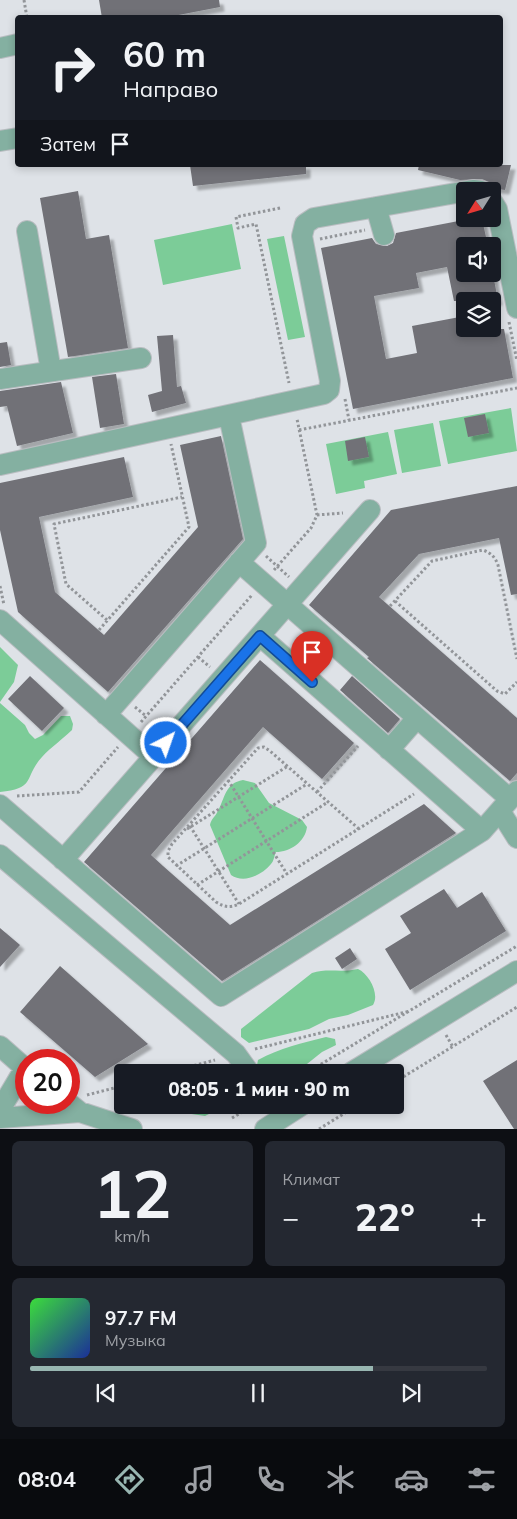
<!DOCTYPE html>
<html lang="ru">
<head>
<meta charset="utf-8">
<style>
	body { margin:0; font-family:Mulish,sans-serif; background:#242831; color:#f1f3f6; height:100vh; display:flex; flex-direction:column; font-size:19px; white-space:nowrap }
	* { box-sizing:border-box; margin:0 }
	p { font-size:16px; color:#9ea1a6 }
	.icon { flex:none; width:28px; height:28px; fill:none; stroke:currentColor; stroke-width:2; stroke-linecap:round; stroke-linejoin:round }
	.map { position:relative; height:1129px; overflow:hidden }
	.details { display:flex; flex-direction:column; gap:12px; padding:12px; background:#0d0f14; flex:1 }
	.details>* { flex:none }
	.hud { position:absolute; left:15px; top:15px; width:488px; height:152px; border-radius:5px; box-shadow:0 2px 8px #0003; background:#171b24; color:#f1f3f6; overflow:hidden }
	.needle { width:32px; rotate:233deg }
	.buttons { position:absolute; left:456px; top:182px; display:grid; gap:10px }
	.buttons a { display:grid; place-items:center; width:45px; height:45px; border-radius:5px; background:#171b24; box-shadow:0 2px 8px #0003; font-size:25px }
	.speed { position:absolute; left:15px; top:1049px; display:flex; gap:10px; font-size:25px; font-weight:700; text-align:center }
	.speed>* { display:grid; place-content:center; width:65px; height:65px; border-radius:50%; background:#171b24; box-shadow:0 2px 8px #0003; line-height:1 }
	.speed .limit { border:8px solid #d22; background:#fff; color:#111 }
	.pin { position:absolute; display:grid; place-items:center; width:42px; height:42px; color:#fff; margin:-51px -21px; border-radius:50% 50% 50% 0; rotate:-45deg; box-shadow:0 0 5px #0007 }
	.pin .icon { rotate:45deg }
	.me { position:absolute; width:55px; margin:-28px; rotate:41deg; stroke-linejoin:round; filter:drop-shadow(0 0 4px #0008) }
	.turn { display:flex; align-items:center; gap:18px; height:105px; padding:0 25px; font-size:22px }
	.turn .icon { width:65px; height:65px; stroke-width:2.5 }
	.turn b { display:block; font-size:35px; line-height:42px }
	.then { display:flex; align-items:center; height:48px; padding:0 25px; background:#0003; gap:10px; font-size:19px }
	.big { font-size:38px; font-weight:800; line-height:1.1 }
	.details .card { flex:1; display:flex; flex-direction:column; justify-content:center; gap:8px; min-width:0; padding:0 18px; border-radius:8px; background:#242831 }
	.details .dial { align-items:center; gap:0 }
	.dial b { font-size:65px; line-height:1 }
	.song { display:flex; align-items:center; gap:15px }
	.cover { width:60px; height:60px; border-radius:8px; background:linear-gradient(135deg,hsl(120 70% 55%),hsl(230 70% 35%)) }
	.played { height:5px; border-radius:2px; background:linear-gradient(90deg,#98b6b1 75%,#363941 75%) }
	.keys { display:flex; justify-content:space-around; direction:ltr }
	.heat { display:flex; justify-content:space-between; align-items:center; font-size:28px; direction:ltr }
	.details .tiles { flex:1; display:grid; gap:12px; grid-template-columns:1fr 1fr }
	.card:last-child { grid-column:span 2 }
	.trip { position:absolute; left:114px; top:1064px; width:290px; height:50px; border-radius:5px; background:#171b24; box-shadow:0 2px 8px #0003; font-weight:800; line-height:50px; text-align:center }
	.dock { display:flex; height:80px; justify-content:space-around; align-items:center; background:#090b0e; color:#9ea1a6 }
	.dock .icon { width:35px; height:35px }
	.dock .on { color:#98b6b1 }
	.dock b { font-size:22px; color:#f1f3f6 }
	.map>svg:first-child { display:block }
	.green { fill:#7ccc98 }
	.building { fill:#717177; filter:url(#shadow) }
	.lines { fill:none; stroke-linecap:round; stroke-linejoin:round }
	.minor-casing { stroke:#b9bdc1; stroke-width:22 }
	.path { stroke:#929599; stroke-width:3; stroke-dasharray:2.5 2.5; stroke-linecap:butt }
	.minor { stroke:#84b0a1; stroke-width:20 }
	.route-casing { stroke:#114b97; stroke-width:12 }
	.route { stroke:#1a73e8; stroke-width:9 }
</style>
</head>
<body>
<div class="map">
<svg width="517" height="1129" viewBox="0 0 517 1129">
	<defs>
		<filter id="shadow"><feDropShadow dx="4.5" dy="4.5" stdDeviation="1" flood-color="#0004"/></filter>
	</defs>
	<rect width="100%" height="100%" fill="#dee2e7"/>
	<path class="green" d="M232,224L241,269L163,285L154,240Z
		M284,236L305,337L288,340L267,239Z
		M511,408L517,451L448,464L439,421Z
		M433,423L441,466L402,473L394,430Z
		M388,432L397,474L364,481L365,488L336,494L326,444Z
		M0,647L18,665L14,682L0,702Z
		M0,703L25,725L29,733L35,739L43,735L61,716H70L73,724L72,730C63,739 51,747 42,757C23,778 37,788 0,792Z
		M243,780L255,783L269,803L302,820L307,827C305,842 290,852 276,852C274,856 274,861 271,864C262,875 244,884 231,875L210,825C211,819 215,817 218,811C225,798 225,783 243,780Z
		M358,969C369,974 380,994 373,1005L348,1015L329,1019L309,1029L249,1043L241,1037V1029L312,973C327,968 341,973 358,969Z
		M326,1037L335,1039L336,1045L322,1052L297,1072H262L257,1065L258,1060C280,1048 302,1043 326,1037Z
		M161,1105H227L205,1116L178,1112Z"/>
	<path class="building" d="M99,0H219L220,7L163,18H102Z
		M190,165H306V174L193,186Z
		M419,165H511L505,190L492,188L489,182L482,179L460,180L418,170Z
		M78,191L86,239L109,235L128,348L68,357L40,198Z
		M469,219H482L488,246H465V274H493L498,301H454L447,267L416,273L419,288L374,296L386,359L417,353L412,326L465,316V329H504L513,378L353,409L321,248L372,238L376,244L387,246L393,243L396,233Z
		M173,335L177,387L181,386L186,403L152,412L148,395L162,391L157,336Z
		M7,342L11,365L0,367V343Z
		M116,374L124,424L100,428L92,377Z
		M61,382L73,433L17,446L7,406L0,407V391Z
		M485,414L489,433L468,437L464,418Z
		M221,436L243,539L108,692L18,612L0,530V483L124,457L133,497L39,517L55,592L104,635L198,527L180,445Z
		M365,437L369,457L348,461L345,441Z
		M517,486V594L511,595L499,538L419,554L379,597L517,718V773L510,781L367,658L369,657L309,605L391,510Z
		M260,660L354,743L322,779L263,727L151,855L163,866L230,925L424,804L456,833L222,981L84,862Z
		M30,676L64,708L42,731L8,699Z
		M352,676L400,719L388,733L340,690Z
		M444,889L457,908L482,892L506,931L410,990L385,949L411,933L400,916Z
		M0,928L20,945L0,967Z
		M350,948L357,959L342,969L335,958Z
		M60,966L148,1044L95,1077L20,1012Z
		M517,1060V1129H514L483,1081Z"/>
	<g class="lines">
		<g class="minor-casing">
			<path id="minor" d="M0,48L18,44
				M0,141L18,138
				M492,201L497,209L517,308
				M376,207L384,235
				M27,231L51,371
				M0,379L141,358
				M0,465L324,394L329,390L330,381L302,236L305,224L314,218L473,190L481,191
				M239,562L510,799
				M0,620L154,757
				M260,636L482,831
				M106,715L256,543L229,416
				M389,750L417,718
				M0,805L221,996L482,831L517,791
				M500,811L517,838
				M0,855L236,1054L249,1072
				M63,860L370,510
				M0,1046L26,1069
				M352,1072L517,971
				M70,1104L80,1112L132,1129
				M0,1110L25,1068
				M0,1118L80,1112
				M265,1129L302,1105"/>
		</g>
		<path class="path" d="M24,0L27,18
			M280,208L236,217L238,228L256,224L289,383
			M320,239L365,230
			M509,322L517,361
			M345,399L349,420
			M299,430L517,388
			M317,515L343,513
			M266,556L289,577
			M274,570L311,528L317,515L297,419
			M0,586L4,605
			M395,601L497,691L505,694L517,682
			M390,606L432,561L483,550C491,553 495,557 498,565L517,659
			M107,620L66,584L54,524L182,497
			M99,630L189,527L171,444
			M198,657L210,667
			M135,707L146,716
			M141,722L252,595
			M228,780L287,874
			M317,792L358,746
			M17,796L79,792L118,747
			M190,826L239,904
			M187,829L288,766
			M359,829L270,751L264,747L258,748L172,844L168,851V857L216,902C224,907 230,908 239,904L414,794
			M176,866L307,784
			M197,885L328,802
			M446,1035L453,1047
			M255,1049L410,1011
			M170,1072L215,1060
			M308,1072L517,946
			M395,1082L517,1007
			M87,1095L122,1086
			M232,1118L254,1105
			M319,1129L358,1105"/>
		<use href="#minor" class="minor"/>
	</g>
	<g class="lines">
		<g class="route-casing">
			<path id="route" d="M166,743L260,636L312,682"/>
		</g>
		<use href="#route" class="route"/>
	</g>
</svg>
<div class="buttons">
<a><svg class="needle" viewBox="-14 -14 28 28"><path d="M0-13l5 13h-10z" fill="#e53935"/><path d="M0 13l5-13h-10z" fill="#9ea1a6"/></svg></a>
<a><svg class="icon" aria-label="sound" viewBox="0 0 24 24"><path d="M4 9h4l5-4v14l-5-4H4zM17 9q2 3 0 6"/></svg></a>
<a><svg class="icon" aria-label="layers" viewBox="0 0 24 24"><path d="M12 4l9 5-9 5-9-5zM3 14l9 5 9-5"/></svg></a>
</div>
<div class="speed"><div class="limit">20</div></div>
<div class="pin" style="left:312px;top:682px;background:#d93025"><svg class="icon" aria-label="arrive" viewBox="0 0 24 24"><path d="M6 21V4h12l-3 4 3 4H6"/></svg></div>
<svg class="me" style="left:166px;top:743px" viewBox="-20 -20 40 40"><circle r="17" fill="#1a73e8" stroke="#fff" stroke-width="3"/><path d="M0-11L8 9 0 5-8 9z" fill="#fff"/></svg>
<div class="trip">08:05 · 1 мин · 90 m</div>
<div class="hud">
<div class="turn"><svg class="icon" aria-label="right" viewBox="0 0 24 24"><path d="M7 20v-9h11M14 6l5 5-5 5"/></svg><div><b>60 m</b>Направо</div></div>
<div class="then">Затем<svg class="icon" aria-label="arrive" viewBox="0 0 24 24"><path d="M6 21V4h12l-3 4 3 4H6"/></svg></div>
</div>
</div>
<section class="details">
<div class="tiles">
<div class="card dial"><b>12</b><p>km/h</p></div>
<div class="card"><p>Климат</p>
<div class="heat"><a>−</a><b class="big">22°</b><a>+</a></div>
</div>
<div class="card">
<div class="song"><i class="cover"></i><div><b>97.7 FM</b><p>Музыка</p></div></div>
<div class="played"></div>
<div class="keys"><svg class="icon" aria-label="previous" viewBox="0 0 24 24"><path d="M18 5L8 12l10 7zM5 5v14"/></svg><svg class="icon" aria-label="pause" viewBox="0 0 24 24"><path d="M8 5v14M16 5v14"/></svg><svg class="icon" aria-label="next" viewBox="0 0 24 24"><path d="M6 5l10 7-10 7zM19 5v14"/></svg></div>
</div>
</div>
</section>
<nav class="dock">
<b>08:04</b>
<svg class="icon on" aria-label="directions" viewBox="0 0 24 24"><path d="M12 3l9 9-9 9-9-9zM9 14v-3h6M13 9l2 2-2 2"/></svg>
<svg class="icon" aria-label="music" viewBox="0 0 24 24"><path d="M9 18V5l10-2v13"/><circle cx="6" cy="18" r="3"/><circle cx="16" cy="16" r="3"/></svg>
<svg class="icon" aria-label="phone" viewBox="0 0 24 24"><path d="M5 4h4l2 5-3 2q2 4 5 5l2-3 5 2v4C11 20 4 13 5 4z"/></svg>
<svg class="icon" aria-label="climate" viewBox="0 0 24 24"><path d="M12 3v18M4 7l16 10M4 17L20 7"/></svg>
<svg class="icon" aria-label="car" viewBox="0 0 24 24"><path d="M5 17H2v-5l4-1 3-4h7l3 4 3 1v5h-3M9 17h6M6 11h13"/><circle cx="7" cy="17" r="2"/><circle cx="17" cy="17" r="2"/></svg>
<svg class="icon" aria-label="filters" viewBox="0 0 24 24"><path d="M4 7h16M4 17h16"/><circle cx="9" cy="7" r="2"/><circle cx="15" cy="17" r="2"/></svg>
</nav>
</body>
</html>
